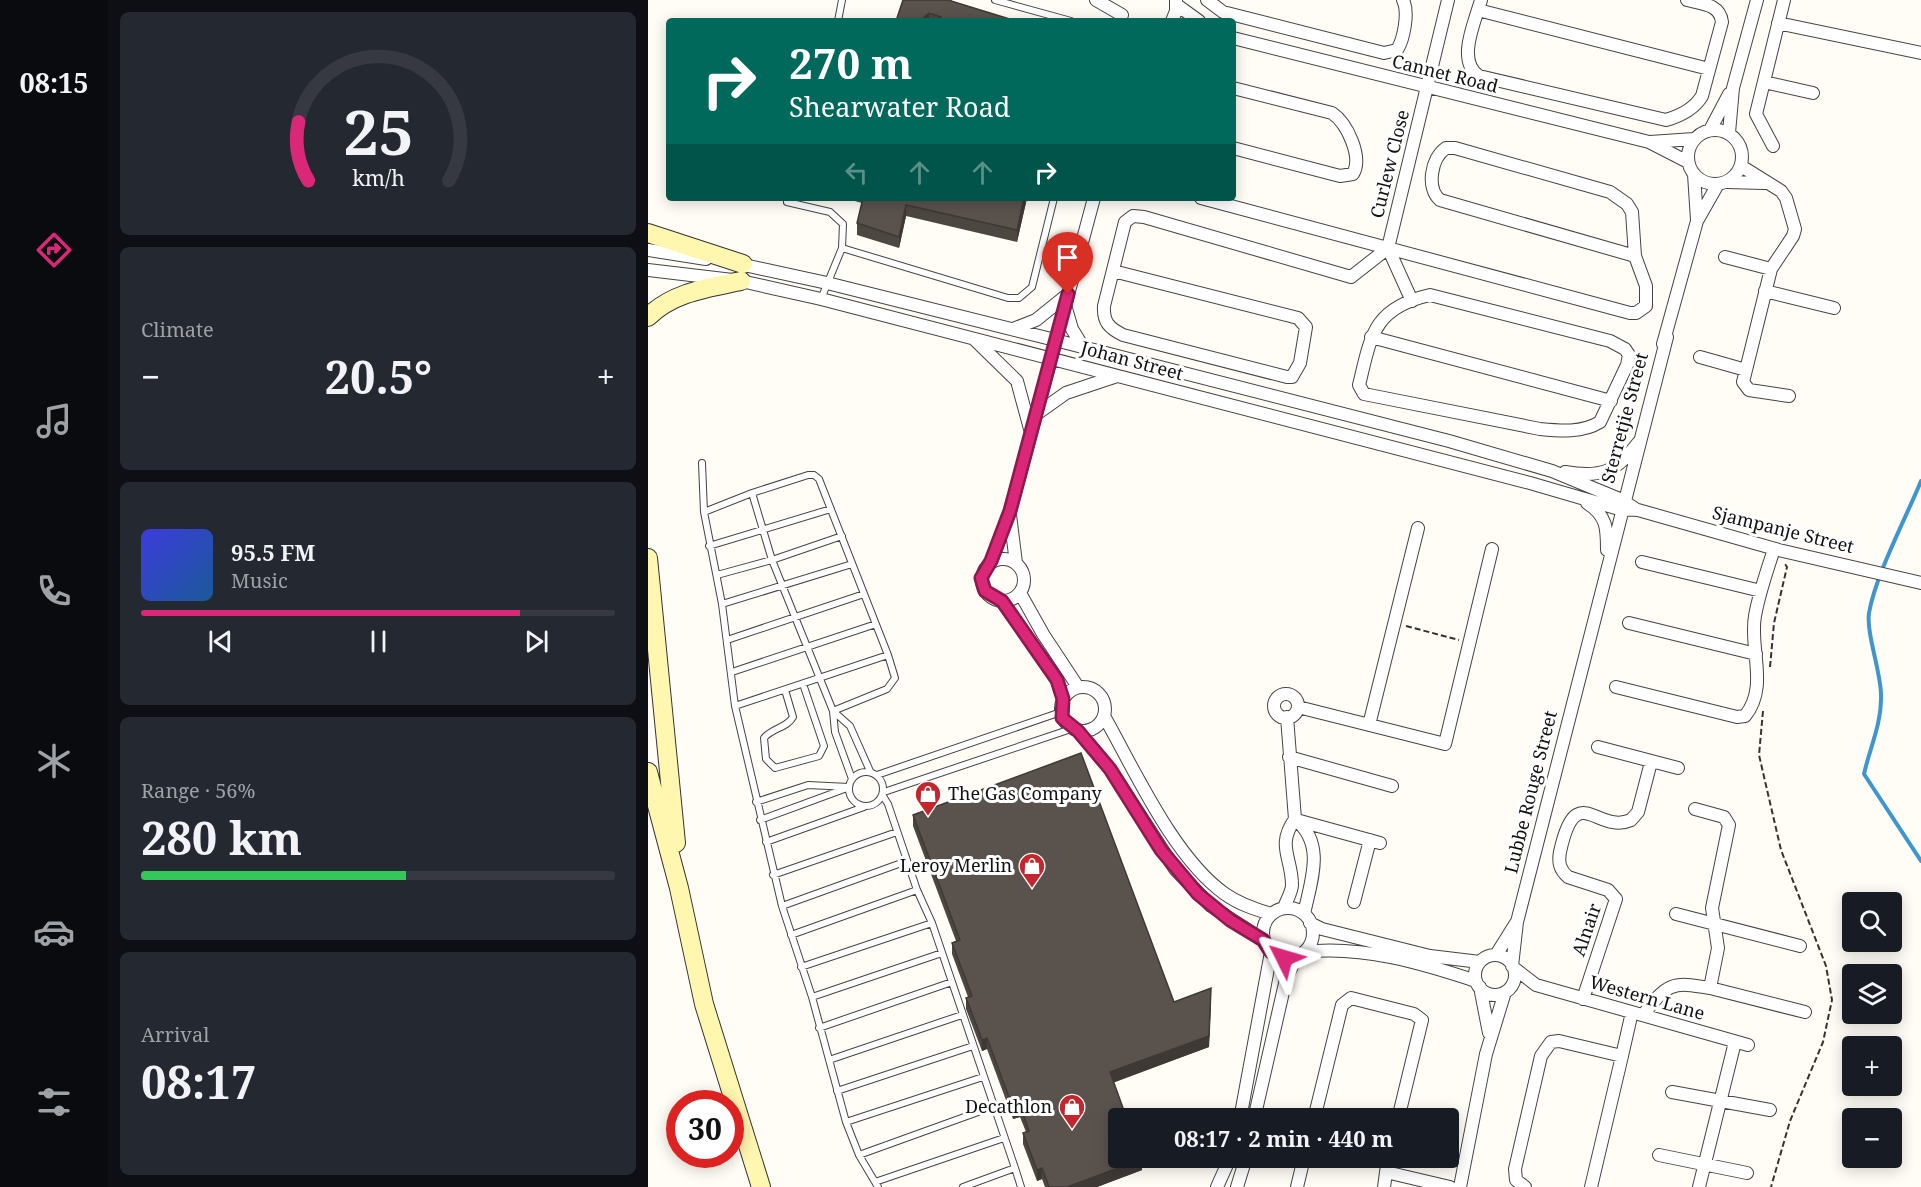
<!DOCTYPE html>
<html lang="en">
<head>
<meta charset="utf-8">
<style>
	body { margin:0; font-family:"Noto Serif",serif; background:#242831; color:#f1f3f6; height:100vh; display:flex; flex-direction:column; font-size:22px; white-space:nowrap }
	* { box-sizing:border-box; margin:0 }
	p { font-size:20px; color:#9ea1a6 }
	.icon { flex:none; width:33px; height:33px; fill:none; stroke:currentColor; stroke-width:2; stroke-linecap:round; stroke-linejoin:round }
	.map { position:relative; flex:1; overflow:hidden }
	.panel { display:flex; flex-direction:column; gap:12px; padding:12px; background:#0d0f14; width:540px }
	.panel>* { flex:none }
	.banner { position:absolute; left:18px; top:18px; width:570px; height:183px; border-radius:6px; box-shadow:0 3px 15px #0003; background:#00695c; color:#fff; overflow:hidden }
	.fabs { position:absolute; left:1194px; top:892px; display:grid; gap:12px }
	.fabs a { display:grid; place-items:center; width:60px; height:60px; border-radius:6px; background:#171b24; box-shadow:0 3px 15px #0003; font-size:30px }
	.speed { position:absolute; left:18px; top:1090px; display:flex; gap:12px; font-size:30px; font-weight:700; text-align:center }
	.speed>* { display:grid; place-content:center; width:78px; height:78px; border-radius:50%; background:#171b24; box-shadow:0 3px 15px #0003; line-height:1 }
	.speed .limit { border:9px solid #d22; background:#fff; color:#111 }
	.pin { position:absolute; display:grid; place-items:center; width:51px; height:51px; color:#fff; margin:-62px -26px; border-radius:50% 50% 50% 0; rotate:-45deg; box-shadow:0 0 6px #0007 }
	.pin .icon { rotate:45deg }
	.me { position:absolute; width:66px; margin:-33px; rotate:310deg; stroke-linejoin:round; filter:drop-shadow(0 0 4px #0008) }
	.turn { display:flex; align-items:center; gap:21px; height:126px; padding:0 24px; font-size:27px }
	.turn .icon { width:78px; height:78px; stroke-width:2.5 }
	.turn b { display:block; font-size:42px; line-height:51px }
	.lanes { display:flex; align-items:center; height:57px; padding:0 24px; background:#0003; justify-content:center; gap:30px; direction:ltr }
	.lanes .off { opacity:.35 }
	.big { font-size:45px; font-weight:700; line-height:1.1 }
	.panel .tile { flex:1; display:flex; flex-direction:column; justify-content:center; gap:9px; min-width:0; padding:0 21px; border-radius:9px; background:#242831 }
	.panel .dial { align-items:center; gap:0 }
	.dial svg { height:156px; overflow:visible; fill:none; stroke:#363941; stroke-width:7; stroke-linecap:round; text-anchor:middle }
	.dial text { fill:#f1f3f6; stroke:none }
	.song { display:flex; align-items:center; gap:18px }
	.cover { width:72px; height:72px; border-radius:9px; background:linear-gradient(135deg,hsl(240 70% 55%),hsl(210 70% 35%)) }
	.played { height:6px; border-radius:3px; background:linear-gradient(90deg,#db2777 80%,#363941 80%) }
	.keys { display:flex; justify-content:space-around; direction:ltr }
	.heat { display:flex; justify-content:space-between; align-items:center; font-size:33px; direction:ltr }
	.charge { height:9px; border-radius:4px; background:linear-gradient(90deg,#34c759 56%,#363941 0) }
	.trip { position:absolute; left:460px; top:1108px; width:351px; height:60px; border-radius:6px; background:#171b24; box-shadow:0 3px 15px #0003; font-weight:700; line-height:60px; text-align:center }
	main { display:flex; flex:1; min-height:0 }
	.tabs { display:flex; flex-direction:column; width:108px; justify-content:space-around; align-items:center; background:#090b0e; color:#9ea1a6 }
	.tabs .icon { width:42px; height:42px }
	.tabs .active { color:#db2777 }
	.tabs b { font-size:27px; color:#f1f3f6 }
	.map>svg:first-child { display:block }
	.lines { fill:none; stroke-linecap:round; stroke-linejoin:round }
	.stream { stroke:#3f96cf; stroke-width:4 }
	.lane-casing { stroke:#444; stroke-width:8 }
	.street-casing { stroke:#444; stroke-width:14 }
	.secondary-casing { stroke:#333; stroke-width:20 }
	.path { stroke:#333; stroke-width:2; stroke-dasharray:6 3; stroke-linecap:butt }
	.lane { stroke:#fff; stroke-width:6 }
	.street { stroke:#fff; stroke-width:12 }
	.secondary { stroke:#fff6b0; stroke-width:18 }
	.wall { fill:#4d4742 }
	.shaded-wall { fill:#3f3936 }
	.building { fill:#5a524d; stroke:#3f3936; stroke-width:1.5 }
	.route-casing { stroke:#8e194d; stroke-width:15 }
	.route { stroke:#db2777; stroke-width:10 }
	.labels { text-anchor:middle; stroke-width:6; stroke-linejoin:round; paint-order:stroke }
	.street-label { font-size:18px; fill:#111; stroke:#fff }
	.poi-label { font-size:18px; fill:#111; stroke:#fff; text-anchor:end }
</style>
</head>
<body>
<main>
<nav class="tabs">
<b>08:15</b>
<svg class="icon active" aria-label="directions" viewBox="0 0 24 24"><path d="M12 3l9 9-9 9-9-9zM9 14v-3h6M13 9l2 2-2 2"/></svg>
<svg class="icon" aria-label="music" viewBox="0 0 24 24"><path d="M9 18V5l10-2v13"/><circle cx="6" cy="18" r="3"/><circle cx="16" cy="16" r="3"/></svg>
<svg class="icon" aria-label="phone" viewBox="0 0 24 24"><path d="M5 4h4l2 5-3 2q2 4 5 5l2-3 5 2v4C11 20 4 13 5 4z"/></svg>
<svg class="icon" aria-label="climate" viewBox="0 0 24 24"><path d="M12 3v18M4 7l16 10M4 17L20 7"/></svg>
<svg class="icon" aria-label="car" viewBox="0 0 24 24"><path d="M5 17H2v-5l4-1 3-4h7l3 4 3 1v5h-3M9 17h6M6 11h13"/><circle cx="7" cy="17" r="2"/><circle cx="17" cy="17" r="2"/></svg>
<svg class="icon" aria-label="filters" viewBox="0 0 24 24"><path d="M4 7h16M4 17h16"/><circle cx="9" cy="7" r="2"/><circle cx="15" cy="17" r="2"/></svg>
</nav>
<section class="panel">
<div class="tile dial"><svg viewBox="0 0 100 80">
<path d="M14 69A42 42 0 1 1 86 69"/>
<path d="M14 69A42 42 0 0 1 9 39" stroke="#db2777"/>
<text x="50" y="56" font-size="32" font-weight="700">25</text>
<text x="50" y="72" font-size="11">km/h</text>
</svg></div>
<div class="tile"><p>Climate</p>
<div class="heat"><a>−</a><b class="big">20.5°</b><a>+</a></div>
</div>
<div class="tile">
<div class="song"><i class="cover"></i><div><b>95.5 FM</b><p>Music</p></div></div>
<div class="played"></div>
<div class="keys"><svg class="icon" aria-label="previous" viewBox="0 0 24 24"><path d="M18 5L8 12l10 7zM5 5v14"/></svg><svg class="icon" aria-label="pause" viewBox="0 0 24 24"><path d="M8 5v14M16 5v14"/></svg><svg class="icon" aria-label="next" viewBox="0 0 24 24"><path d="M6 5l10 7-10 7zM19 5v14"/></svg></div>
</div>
<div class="tile"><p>Range · 56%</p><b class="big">280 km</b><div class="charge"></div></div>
<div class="tile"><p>Arrival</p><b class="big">08:17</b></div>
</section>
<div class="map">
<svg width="1273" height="1187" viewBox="0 0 1273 1187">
	<rect width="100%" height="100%" fill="#fffdf5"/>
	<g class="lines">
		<path class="stream" d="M1273,481C1257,520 1228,574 1221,613C1218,633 1233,672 1233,695C1234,723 1222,747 1216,774L1273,861"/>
		<g class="lane-casing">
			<path id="lane" d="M347,0L423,21
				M190,21L194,0
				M139,202L182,212L195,224L194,248L173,299
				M194,248L360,298H371L384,287L406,198
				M54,463L56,512L74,604L87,706L240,655
				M56,512L104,493
				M61,546L183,509
				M69,575L124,560L194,536
				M74,604L204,564
				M79,640L216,594
				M84,672L228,624
				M137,690L145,717C139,728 124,728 116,738L118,759L127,768L171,756L176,746L155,684
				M87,706L134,906L164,997L198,1122L211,1155L230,1187
				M185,711L239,689L247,678L240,655L171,479L166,475H160L104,493L124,560L185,711L187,732L204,779
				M185,711L202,726L222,771
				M201 789a17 17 0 1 1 34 0a17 17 0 1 1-34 0Z
				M229,775L413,712
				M236,792L423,729
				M235,796L240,804L269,890L284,923L367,1168L315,1187
				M108,802L160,785L201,787
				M112,820L199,788
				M118,842L216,807
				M125,875L249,832
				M134,906L259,861
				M143,935L269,890
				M153,967L284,923
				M164,997L294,953
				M171,1028L304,982
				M181,1060L314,1015
				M189,1091L325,1046
				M198,1122L335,1077
				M211,1155L344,1107
				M367,1168L373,1187
				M227,1182L356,1138"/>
		</g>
		<g class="street-casing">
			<path id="street" d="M448,0L474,15
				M559,0L575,12L736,53L749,50C756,39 761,12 755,0
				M833,0C827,22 808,61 831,76L1018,120C1032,116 1046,109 1054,96L1074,22C1072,4 1054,4 1039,0
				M529,5L551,21
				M830,10L1061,69
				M524,21L528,11V0
				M1130,23L1273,53
				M585,38L1001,142L1040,162
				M1116,82L1165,93
				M585,88L684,113C699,123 715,157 705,174L692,176L585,148
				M1040 157a27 27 0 1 1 54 0a27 27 0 1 1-54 0Z
				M1062,130L1081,94
				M1081,133L1085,88L1109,0
				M1002,142L1046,139
				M1125,146L1108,114L1136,0
				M1093,166L1133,191L1138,198L1147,229L1145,236L1123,269L1095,382L1101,390L1141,396
				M1046,174L1049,220
				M1079,182L1116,183
				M553,198L982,313H988L998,306V286L987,256L984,212L979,204L962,192L807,148H798C783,158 778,188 792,200L987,256
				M740,248L800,0
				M740,248L764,301
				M0,250L58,259
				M1077,257L1123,269
				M87,263L179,283L407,340L801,441L904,471L974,500L989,510
				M0,270L93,281L173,299L882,483L971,509L990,510L1131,550L1273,583
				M465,271L650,318L658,327L652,363L644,377H639L475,335C461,328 455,322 456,306L477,222L485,216L496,217L703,277L740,248
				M1117,291L1186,308
				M782,295L962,341L977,349L981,355L979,365L952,422C934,433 913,431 892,429L716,394L711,385C723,336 725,308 782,295Z
				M417,305L424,329L435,347
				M365,329L388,320L419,295
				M723,337L963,401
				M327,340L369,381L382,429
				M1015,344L1049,221L1070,184
				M1052,357L1098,370
				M387,415L418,393L469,376
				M917,472C954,478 968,472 990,443
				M939,503C959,516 959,528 959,550
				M362,515L368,563
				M334 580a21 21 0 1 1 42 0a21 21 0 1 1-42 0Z
				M343,562L362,511L446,198
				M994,562L1113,591
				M372,593L395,634L430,687
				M354,601L409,680L415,699
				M981,623L1108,654
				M413 709a22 22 0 1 1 44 0a22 22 0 1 1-44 0Z
				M968,687L1089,717L1097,716C1121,687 1101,648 1107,616C1111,593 1119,571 1126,549
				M626 706a12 12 0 1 1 24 0a12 12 0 1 1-24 0Z
				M650,707L797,744L844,549
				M456,716C487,771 526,858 577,894C591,904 606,909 623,914
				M721,725L770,528
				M430,731L462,769L527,869L563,906L615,940
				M950,747L1030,768
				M641,757L744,786
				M647,819C678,844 663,880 656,914
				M652,821L732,843
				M706,902L722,840
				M615 933a25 25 0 1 1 50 0a25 25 0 1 1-50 0Z
				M636,908C638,901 644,892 644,885C644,857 628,846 647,819L639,717
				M1028,914L1152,946
				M662,923L674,929L782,956L832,962
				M656,952C713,945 774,963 828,981
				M848,955L868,923
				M827 975a20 20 0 1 1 40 0a20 20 0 1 1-40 0Z
				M864,966L869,922L1019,337
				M866,968L888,985L1100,1045
				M832,987L841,1033
				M1062,988L1157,1012
				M935,999L968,899L960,890L920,877C912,870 910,863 912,852C928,778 949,835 983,820L990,812L1003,762
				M995,1015C1019,984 1023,981 1062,988L1070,948L1064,908L1081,825L1076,817L1047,809
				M974,1056L984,1012
				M1024,1092L1122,1110
				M592,1119L623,952
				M606,1119L638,979L648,957
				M666,1119L694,1005L703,998L766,1014L774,1020L750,1119
				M1011,1155L1099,1173
				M738,1172L802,1187
				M569,1187L582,1158
				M589,1187L598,1158
				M649,1187L656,1158
				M736,1187L740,1158
				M812,1187L838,1054L857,992
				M877,1187L868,1180L867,1169L893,1056L903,1042L911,1041L974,1056L943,1187
				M1051,1187L1087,1042"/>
		</g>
		<g class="secondary-casing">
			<path id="secondary" d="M0,233L95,264
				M0,317C25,292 60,288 93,281
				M0,558L28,843
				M0,772L31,888L56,1004L113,1187"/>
		</g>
		<path class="path" d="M758,626L811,640
			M1122,667L1126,623L1139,567L1137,564
			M1115,711L1111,755L1133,850L1178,966L1184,1000L1175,1042L1142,1121L1123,1187"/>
		<use href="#lane" class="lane"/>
		<use href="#street" class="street"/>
		<use href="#secondary" class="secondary"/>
	</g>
	<path class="wall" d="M304,1L368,21H248Z
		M196,198H379L369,242L258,216L251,248L209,235V223L214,203Z
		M265,815L526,1002L563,999L561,1047L465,1082L494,1170L449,1187H397L394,1179L389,1181L375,1144V1133L378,1132L372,1117L365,1119L339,1049L334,1051L318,1009V998L320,997L304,954V943L308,941L265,826Z"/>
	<path class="shaded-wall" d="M281,13V21H272Z
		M376,198H379L369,242V230Z
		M258,205V216L251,248V237Z
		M563,999L561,1047L462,1084V1072Z
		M339,1038V1049L334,1051V1040Z
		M372,1105V1117L365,1119V1108Z
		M494,1159V1170L449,1187H419Z
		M394,1168V1179L389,1181V1170Z"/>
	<path class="building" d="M255,0H303V1L368,21H291L293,17L281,13L272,21H248Z
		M215,198H376L369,230L258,205L251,237L209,223Z
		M433,753L526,1002L563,988L561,1036L462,1072L479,1119H471V1158H494V1159L419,1187H401L394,1168L389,1170L375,1133L381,1131L372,1105L365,1108L339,1038L334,1040L318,998L324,996L304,943L312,940L265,815Z"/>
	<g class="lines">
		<g class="route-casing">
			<path id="route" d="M420,294L362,511L343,561L333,578L337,591L354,601L409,680L415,699L414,718L430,731L462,769L513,850L550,894L582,920L615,940L623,952L636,958"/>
		</g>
		<use href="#route" class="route"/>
	</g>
	<defs>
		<g id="shop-pin" transform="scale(1.35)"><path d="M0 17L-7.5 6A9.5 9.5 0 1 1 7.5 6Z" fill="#c4262e" stroke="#fff"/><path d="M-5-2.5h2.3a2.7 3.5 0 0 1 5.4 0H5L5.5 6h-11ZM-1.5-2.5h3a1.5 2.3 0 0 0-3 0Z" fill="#fff"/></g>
	</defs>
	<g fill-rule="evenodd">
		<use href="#shop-pin" x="280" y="794"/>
		<use href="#shop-pin" x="384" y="866"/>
		<use href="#shop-pin" x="424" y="1107"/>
	</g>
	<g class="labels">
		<g class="street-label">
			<text transform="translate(797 74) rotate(14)" y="6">Cannet Road</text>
			<text transform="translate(742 164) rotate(-76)" y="6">Curlew Close</text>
			<text transform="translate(484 361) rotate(15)" y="6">Johan Street</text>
			<text transform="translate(977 418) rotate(-75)" y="6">Sterretjie Street</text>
			<text transform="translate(1135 530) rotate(14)" y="6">Sjampanje Street</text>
			<text transform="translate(883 792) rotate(-76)" y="6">Lubbe Rouge Street</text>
			<text transform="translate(939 930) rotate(-71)" y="6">Alnair</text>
			<text transform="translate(999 998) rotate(16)" y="6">Western Lane</text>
		</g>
		<g class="poi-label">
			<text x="300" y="800" text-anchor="start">The Gas Company</text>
			<text x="364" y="872">Leroy Merlin</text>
			<text x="404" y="1113">Decathlon</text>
		</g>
	</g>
</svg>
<div class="fabs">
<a><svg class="icon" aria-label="search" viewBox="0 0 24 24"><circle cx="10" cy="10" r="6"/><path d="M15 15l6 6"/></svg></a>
<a><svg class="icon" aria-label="layers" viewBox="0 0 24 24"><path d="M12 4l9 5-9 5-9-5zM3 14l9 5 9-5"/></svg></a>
<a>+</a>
<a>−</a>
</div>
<div class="speed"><div class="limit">30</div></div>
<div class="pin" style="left:420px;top:294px;background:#d93025"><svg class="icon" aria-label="arrive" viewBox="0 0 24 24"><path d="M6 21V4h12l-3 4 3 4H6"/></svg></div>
<svg class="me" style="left:636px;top:958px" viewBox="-20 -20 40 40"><path d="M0-17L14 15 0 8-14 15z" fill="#db2777" stroke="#fff" stroke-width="4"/></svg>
<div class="trip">08:17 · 2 min · 440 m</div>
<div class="banner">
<div class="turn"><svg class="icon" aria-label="right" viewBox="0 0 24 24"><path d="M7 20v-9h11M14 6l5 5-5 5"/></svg><div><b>270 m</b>Shearwater Road</div></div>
<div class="lanes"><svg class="icon off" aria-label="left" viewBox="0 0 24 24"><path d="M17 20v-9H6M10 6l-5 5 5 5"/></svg><svg class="icon off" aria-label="ahead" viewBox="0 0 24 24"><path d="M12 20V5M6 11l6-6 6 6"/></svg><svg class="icon off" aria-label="ahead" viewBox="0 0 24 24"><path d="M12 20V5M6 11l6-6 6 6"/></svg><svg class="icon" aria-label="right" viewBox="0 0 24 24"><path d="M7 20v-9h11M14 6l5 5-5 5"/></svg></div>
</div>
</div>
</main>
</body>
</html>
